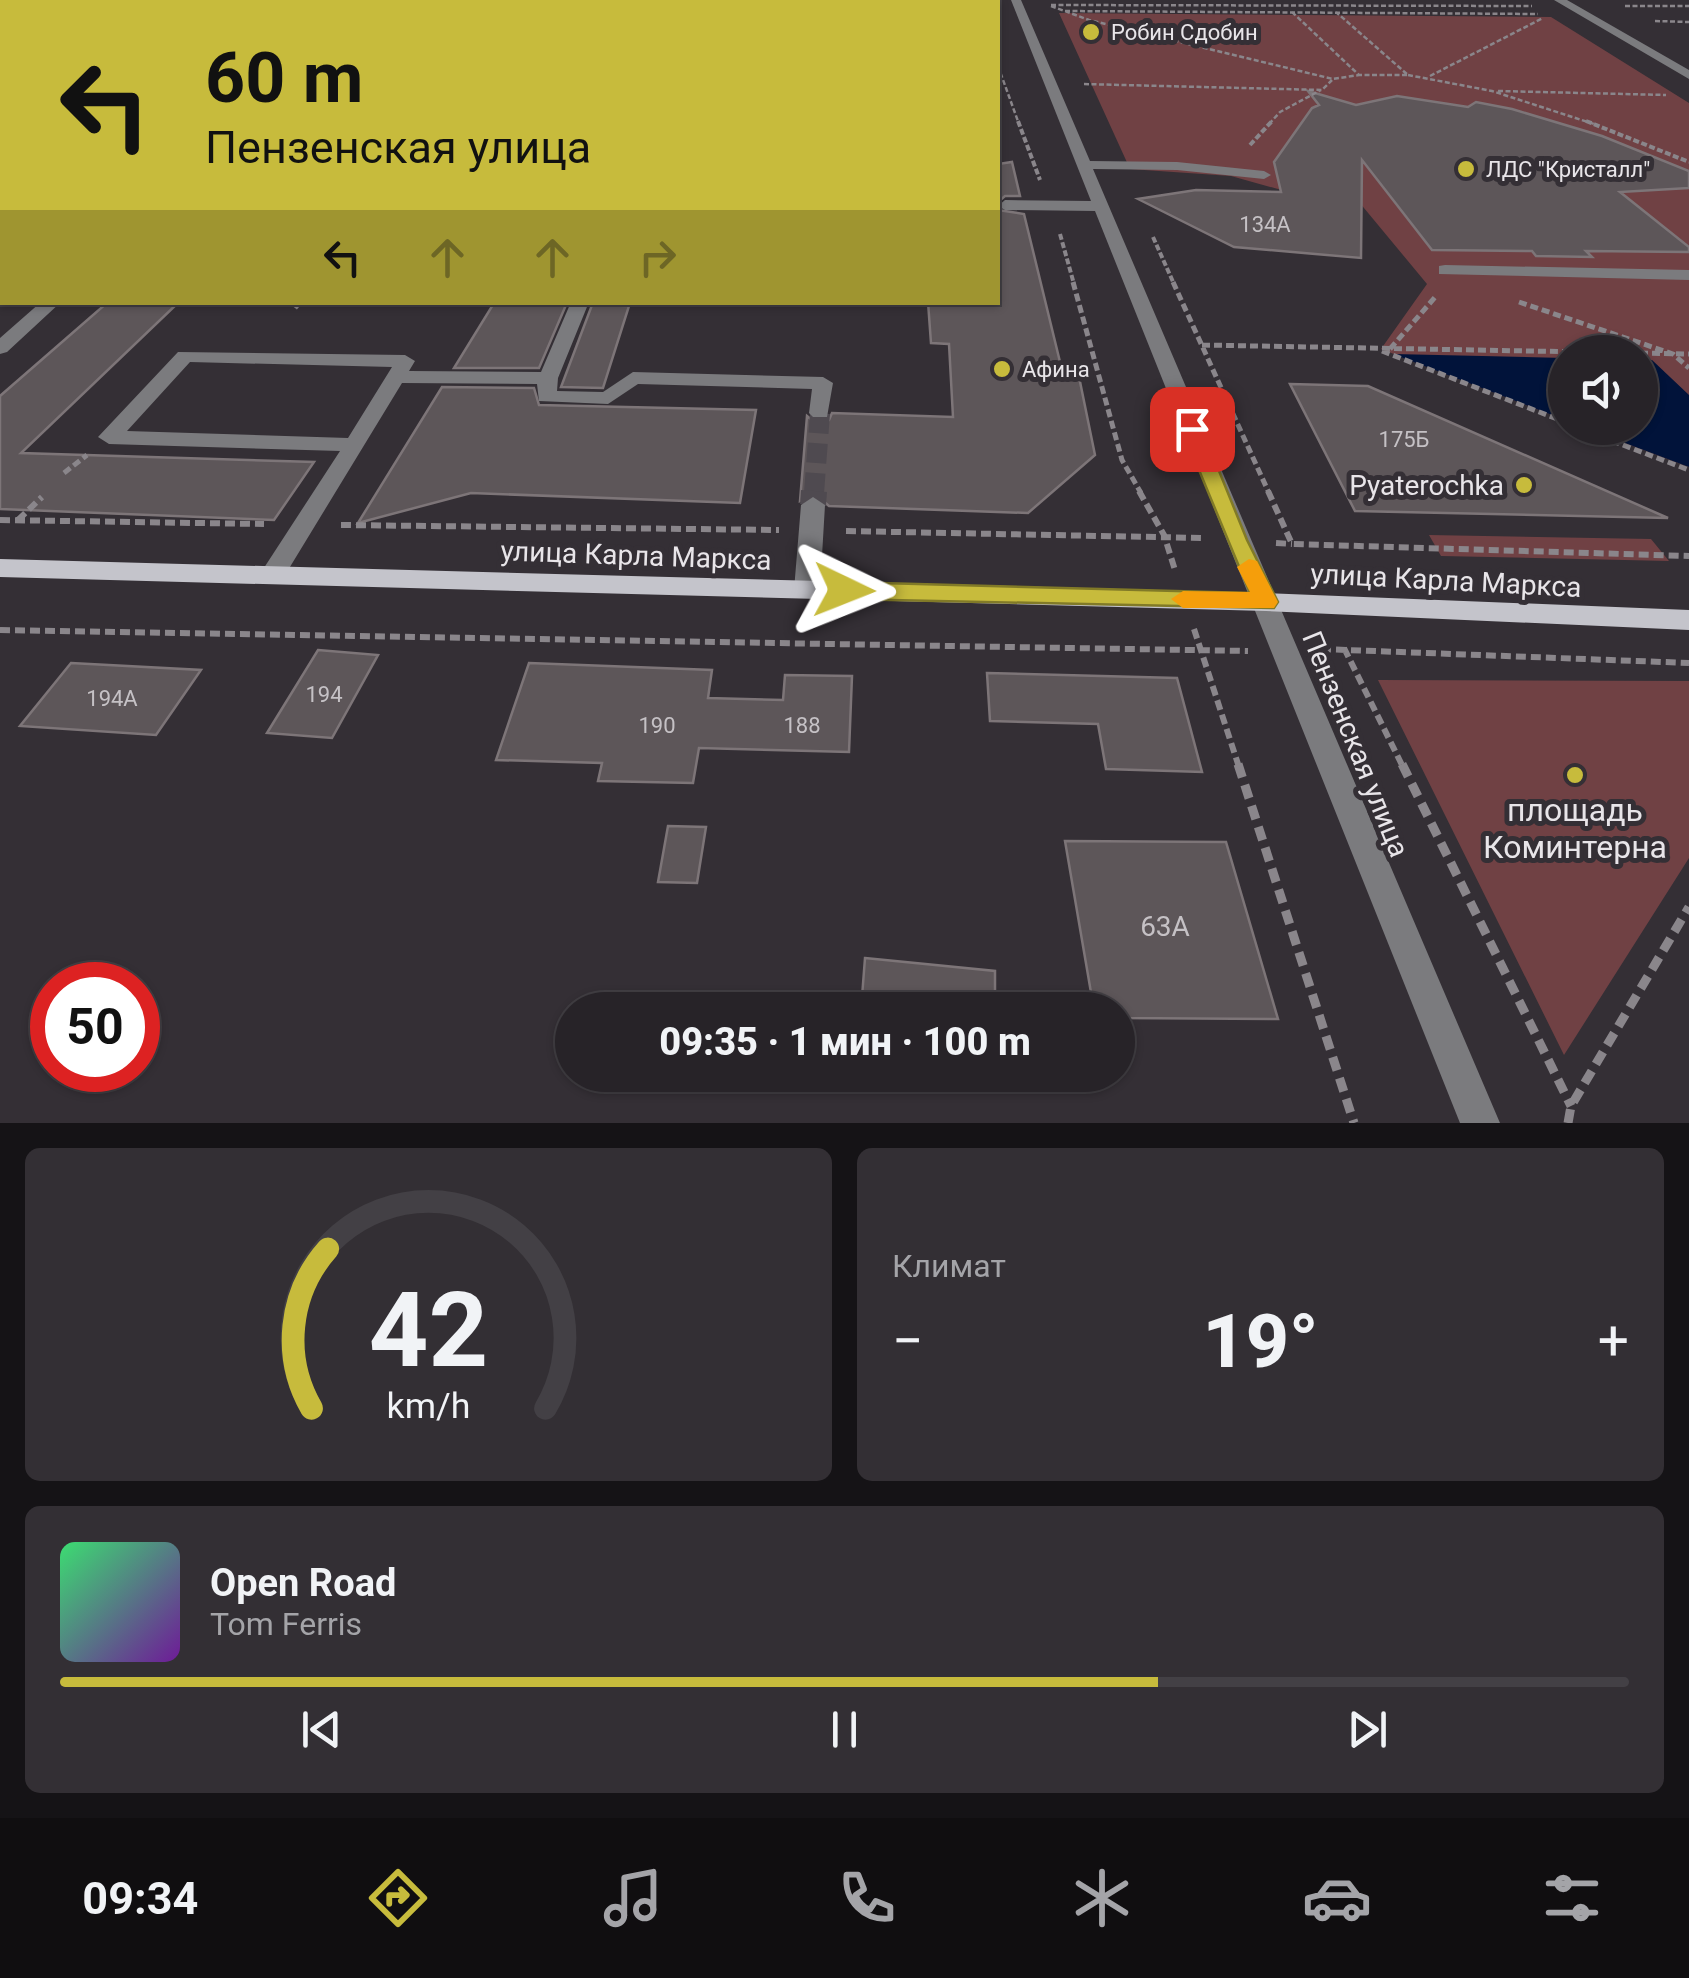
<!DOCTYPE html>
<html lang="ru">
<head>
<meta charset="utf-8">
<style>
	body { margin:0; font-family:Roboto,sans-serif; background:#332f34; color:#f1f3f6; height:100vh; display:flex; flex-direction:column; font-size:38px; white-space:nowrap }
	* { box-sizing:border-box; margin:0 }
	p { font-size:32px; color:#a4a4a8 }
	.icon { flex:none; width:55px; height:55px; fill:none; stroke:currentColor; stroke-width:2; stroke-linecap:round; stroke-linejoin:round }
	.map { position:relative; height:1123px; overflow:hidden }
	.drawer { display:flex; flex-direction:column; gap:25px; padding:25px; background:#151316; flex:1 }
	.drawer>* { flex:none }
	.hud { position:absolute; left:0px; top:0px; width:1000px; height:305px; box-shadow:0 2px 8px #0004,0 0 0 2px #434045; background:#c7bb3c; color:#111; overflow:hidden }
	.buttons { position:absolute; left:1548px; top:335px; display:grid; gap:20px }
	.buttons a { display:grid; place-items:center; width:110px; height:110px; border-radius:50%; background:#272328; box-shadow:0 2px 8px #0004,0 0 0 2px #434045; font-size:50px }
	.speed { position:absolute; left:30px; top:962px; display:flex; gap:20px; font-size:50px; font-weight:700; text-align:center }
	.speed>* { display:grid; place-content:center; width:130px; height:130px; border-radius:50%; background:#272328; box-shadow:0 2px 8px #0004,0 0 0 2px #434045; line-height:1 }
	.speed .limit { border:15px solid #d22; background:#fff; color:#111 }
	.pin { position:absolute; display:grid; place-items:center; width:85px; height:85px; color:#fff; margin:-42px; border-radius:20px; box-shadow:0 5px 15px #0006 }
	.me { position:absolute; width:110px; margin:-55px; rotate:92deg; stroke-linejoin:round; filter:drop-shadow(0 0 8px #0008) }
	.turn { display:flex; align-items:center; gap:35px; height:210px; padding:0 40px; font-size:45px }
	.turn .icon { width:130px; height:130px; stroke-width:2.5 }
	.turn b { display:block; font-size:70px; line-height:85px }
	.lanes { display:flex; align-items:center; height:95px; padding:0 40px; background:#0003; justify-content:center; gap:50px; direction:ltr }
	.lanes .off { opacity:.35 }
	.big { font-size:75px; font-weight:800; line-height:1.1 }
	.drawer .card { flex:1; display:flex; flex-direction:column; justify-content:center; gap:15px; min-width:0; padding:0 35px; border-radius:15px; background:#332f34 }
	.drawer .dial { align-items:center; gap:0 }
	.dial svg { height:260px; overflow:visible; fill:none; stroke:#434045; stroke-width:7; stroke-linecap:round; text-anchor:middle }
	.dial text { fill:#f1f3f6; stroke:none }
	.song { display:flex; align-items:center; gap:30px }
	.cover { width:120px; height:120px; border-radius:15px; background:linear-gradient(135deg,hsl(140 70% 55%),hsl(280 70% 35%)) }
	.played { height:10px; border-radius:5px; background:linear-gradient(90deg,#c7bb3c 70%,#434045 70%) }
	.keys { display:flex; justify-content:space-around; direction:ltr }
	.heat { display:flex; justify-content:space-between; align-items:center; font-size:55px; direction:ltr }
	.drawer .tiles { flex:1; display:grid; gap:25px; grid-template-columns:1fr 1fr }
	.card:last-child { grid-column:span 2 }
	.trip { position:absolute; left:555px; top:992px; width:580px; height:100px; border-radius:50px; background:#272328; box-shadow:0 2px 8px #0004,0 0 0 2px #434045; font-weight:800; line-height:100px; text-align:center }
	.dock { display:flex; height:160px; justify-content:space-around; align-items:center; background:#100e10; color:#a4a4a8 }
	.dock .icon { width:70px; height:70px }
	.dock .current { color:#c7bb3c }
	.dock b { font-size:45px; color:#f1f3f6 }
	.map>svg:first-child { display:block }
	.green { fill:#704144 }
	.water { fill:#01133a }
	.building { fill:#5d5659; stroke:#7d7578; stroke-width:2.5 }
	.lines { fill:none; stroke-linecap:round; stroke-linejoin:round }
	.minor-tunnel-far1 { stroke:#4f4a50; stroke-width:20; stroke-dasharray:20 10; stroke-linecap:butt }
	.minor-tunnel { stroke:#4f4a50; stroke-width:26; stroke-dasharray:26 14; stroke-linecap:butt }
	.path-far4 { stroke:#8a868b; stroke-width:2.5; stroke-dasharray:5 2.5; stroke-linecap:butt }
	.path-far3 { stroke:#8a868b; stroke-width:4; stroke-dasharray:6 2.5; stroke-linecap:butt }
	.path-far2 { stroke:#8a868b; stroke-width:5; stroke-dasharray:8 4; stroke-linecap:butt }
	.path-far1 { stroke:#8a868b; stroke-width:6; stroke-dasharray:10 5; stroke-linecap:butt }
	.path { stroke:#8a868b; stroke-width:9; stroke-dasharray:14 8; stroke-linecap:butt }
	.minor { fill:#7b7b7e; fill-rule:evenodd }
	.major { fill:#c4c4cb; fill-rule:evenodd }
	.route { fill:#c7bb3c; stroke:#817a27; stroke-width:2.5 }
	.slow { fill:#f59e0b }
	.poi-dot { fill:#c7bb3c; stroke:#342f35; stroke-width:4 }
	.labels { text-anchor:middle; stroke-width:10; stroke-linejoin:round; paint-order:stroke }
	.far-poi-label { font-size:22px; fill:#e8e5e9; stroke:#342f35; text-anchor:start }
	.number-label { font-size:22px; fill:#c5c1c5 }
	.poi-label { font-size:28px; fill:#e8e5e9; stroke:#342f35; text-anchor:end }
	.street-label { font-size:28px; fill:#e8e5e9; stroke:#342f35 }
	.near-number-label { font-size:28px; fill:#c5c1c5 }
	.near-poi-label { font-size:32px; fill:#e8e5e9; stroke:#342f35 }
</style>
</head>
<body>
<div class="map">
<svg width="1689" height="1123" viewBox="0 0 1689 1123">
	<rect width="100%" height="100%" fill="#342f35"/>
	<path class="green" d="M1059,13L1551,17L1689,103V467L1585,428H1640V352H1565V420L1381,349L1427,284L1359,202L1303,196L1231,176L1130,169Z
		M1429,535L1651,539L1669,561L1441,556Z
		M1378,680L1689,681V858L1564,1055Z"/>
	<path class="water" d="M1393,354L1565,358V420Z
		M1640,360H1652L1689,395V467L1585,428H1640Z"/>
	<path class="building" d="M1308,91L1356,105L1397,96L1468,107L1476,102L1512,109L1602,136L1689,171V188L1620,192L1689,247V252L1586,251L1592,257L1536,256L1532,251L1432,250L1362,160L1361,258L1234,247L1138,199L1196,190L1281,192L1274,162L1312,108L1319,105Z
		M1012,162L1020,196H1005L998,202V164Z
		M998,210L1024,214L1061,366L1077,367L1095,455L1028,513L829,506L815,494L800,501L807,416L813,421L829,420L832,413L953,417L949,344L931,343L928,302H998Z
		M108,302H179L21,453L314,462L274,520L0,509V396Z
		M494,303L566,305L539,368H454Z
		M592,305L629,306L603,388L561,387Z
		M1290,384L1368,386L1668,518L1355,511Z
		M442,387L534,388L539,405L756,410L740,503L471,493L358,523Z
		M318,650L378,655L332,738L267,733Z
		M71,663L201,670L156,735L20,726Z
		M529,663L712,670L708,698L783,700L785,675L852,676L849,752L699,748L693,783L598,781L602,763L496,760Z
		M987,673L1177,678L1202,772L1106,769L1098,724L990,721Z
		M668,826L706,827L697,883L658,882Z
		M1065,841L1226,842L1278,1019L1118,1018V1010H1094Z
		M865,958L995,971V1010H861Z"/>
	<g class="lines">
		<path class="minor-tunnel-far1" d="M814,493L820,413"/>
		<path class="minor-tunnel" d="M813,505L814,491"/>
		<path class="path-far4" d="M337,0L748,2
			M228,2L232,0
			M1051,5L1532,6
			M1051,6L1089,20L1333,79L1359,75
			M1625,6H1689
			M1065,11L1538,14
			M1292,12L1359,75H1408L1336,12
			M1655,21L1689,22
			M998,66L1019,124
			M1408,75L1492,91L1594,124
			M1430,76L1543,18
			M1084,84L1322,90L1332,80
			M1498,91L1666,95
			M1269,124L1280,112L1321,90"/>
		<path class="path-far3" d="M1018,121L1040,180
			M1586,121L1689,162
			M1250,145L1272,121
			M1060,234L1074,284
			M1153,237L1174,284"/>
		<path class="path-far2" d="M1073,282L1122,460L1141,493
			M1173,282L1269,493
			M1519,302L1673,354L1689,368
			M295,308L300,302
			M1202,345L1585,352
			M1390,349L1437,295
			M1382,351L1565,422
			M1640,353L1689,354
			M1578,428L1689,470
			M64,473L87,455"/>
		<path class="path-far1" d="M1139,491L1164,535L1175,570
			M1268,491L1292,544L1689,556
			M0,520L264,524
			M18,520L42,497
			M341,525L779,530
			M846,531L1204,538
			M1276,543L1292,544
			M1194,629L1239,767
			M0,630L1248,651
			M1344,648L1403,767
			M1321,649L1689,663"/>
		<path class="path" d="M1238,764L1354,1123
			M1402,764L1571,1106
			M1568,1123L1571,1106L1689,907"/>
		<path class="minor" d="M1011,0H1021L1090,161L1177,162L1264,171L1271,175L1264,179L1177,170L1093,169L1500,1123H1460L1095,211L1005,210L998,206L1005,200L1091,201Z
			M1554,0H1567L1689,70V79Z
			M0,22H2V28H0Z
			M0,91H2V99H0Z
			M0,144H2V152H0Z
			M2,189V200L0,201V190Z
			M1445,265L1689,270V280L1439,274V266Z
			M0,272H2V282H0Z
			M41,302H61L7,352L0,354V338Z
			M571,302H589L558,378L557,391L603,392L633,372L823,377L833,383L827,417H813L809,413L812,389L638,384L608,404L539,401L537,384L402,383L282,580H264L260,574L340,451L109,444L98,437L178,352L405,355L415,361L409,371L541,372ZM190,362L392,367L348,438L127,431Z
			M813,497L825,505L820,590L816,597H798L794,590L801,505Z"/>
		<path class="major" d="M0,559L1266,593L1689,610V630L1266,611L0,577Z"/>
	</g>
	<path class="route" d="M1192,423L1202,429L1247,540L1278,602L1274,608L844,599L833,590L844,582L1250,593L1182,429Z"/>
	<path class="slow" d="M1249,559L1257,561L1278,602L1274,608H1183L1171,599L1183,591L1250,592L1237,567Z"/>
	<g class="poi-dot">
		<circle cx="1091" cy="32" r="10"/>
		<circle cx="1466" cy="169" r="10"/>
		<circle cx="1002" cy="369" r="10"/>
		<circle cx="1524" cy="485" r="10"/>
		<circle cx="1575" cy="775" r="10"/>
	</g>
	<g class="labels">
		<g class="far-poi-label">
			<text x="1111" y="40">Робин Сдобин</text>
			<text x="1486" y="177">ЛДС "Кристалл"</text>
			<text x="1022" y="377">Афина</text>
		</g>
		<g class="number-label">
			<text x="1265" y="232">134А</text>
			<text x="1404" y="447">175Б</text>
			<text x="324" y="702">194</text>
			<text x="112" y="706">194А</text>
			<text x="657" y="733">190</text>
			<text x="802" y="733">188</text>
		</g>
		<g class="poi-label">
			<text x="1504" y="495">Pyaterochka</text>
		</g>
		<g class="street-label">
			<text transform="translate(636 555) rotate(2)" y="10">улица Карла Маркса</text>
			<text transform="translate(1446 580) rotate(3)" y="10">улица Карла Маркса</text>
			<text transform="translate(1356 744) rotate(68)" y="10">Пензенская улица</text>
		</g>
		<g class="near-number-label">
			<text x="1165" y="936">63А</text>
		</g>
		<g class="near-poi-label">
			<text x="1575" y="821">площадь<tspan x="1575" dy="37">Коминтерна</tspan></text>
		</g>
	</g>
</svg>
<div class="buttons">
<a><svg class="icon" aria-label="sound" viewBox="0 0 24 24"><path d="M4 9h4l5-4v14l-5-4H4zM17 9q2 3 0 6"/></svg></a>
</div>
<div class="speed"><div class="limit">50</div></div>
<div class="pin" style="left:1192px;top:429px;background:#d93025"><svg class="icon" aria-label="arrive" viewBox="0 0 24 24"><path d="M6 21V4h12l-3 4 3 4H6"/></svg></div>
<svg class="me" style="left:844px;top:590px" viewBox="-20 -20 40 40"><path d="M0-17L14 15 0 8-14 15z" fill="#c7bb3c" stroke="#fff" stroke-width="4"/></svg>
<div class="trip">09:35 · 1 мин · 100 m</div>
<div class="hud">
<div class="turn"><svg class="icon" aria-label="left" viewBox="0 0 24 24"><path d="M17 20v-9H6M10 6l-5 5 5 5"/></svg><div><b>60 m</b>Пензенская улица</div></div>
<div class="lanes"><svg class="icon" aria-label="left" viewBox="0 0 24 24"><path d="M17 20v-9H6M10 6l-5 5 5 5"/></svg><svg class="icon off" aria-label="ahead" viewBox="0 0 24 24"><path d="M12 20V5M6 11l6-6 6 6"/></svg><svg class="icon off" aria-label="ahead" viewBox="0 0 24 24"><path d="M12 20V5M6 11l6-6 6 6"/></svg><svg class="icon off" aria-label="right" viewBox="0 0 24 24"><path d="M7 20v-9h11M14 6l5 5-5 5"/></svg></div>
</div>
</div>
<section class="drawer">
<div class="tiles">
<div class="card dial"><svg viewBox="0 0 100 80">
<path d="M14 69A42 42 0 1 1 86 69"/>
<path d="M14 69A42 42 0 0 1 19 20" stroke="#c7bb3c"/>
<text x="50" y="56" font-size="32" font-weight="700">42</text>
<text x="50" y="72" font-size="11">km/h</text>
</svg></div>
<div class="card"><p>Климат</p>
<div class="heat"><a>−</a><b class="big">19°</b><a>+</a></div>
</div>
<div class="card">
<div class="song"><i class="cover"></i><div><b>Open Road</b><p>Tom Ferris</p></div></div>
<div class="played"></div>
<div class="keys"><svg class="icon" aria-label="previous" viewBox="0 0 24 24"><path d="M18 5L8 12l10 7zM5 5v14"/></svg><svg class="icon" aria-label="pause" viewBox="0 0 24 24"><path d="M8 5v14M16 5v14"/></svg><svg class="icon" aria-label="next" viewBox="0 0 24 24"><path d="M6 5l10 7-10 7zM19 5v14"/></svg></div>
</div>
</div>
</section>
<nav class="dock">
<b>09:34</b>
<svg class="icon current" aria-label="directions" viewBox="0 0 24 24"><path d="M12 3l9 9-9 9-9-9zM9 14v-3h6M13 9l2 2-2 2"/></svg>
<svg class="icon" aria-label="music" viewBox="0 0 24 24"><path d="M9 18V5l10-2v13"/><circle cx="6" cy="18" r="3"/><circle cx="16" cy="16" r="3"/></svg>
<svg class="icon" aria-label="phone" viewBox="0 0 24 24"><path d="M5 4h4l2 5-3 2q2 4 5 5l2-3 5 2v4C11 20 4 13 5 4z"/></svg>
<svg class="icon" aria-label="climate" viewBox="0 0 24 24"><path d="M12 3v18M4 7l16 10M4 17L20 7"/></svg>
<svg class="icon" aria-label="car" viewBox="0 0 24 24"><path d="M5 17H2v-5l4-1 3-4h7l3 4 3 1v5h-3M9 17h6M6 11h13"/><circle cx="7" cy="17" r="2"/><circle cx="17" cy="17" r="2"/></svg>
<svg class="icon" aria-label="filters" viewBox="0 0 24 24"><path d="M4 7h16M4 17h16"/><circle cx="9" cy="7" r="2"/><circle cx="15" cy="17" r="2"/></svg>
</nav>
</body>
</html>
